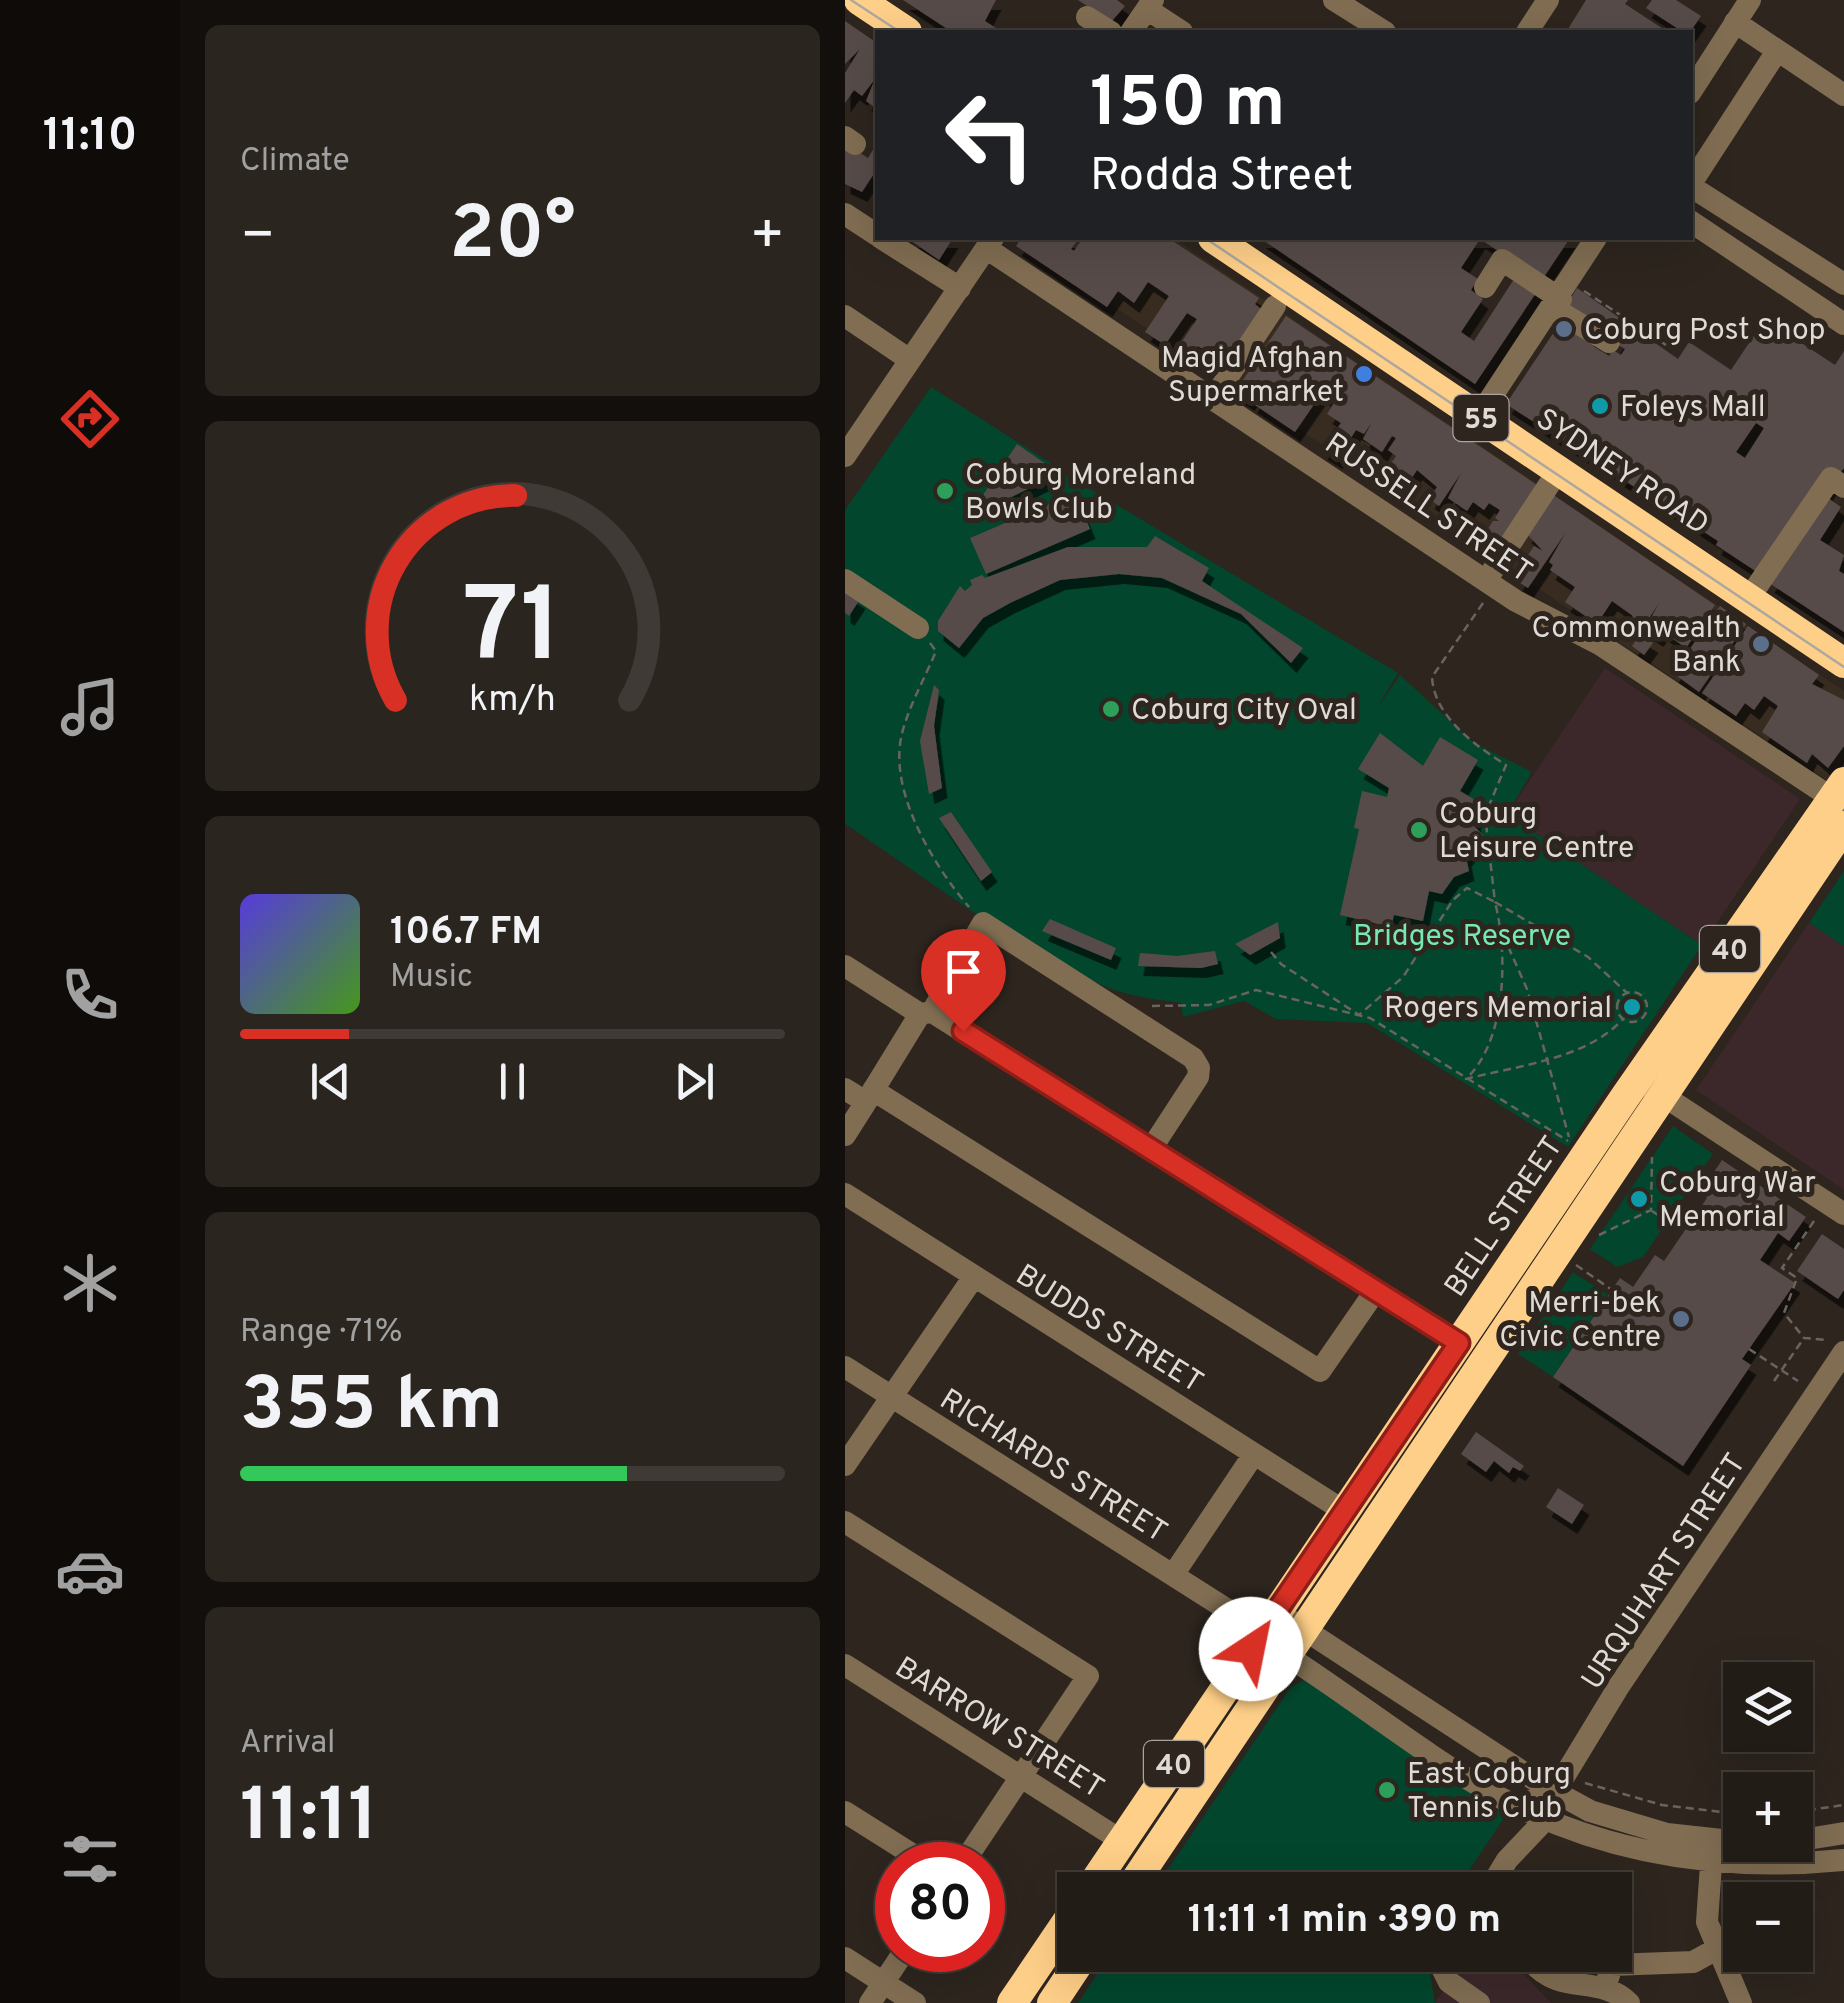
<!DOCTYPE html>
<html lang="en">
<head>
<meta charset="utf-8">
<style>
	body { margin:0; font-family:Overpass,sans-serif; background:#2a251f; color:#f1f3f6; height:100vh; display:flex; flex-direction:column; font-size:38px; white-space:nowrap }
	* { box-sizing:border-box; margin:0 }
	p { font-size:32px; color:#a2a1a1 }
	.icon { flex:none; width:55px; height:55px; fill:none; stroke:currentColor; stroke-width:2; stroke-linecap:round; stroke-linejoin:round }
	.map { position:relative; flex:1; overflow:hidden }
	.panel { display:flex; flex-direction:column; gap:25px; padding:25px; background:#130f0c; width:665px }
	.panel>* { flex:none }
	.hud { position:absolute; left:30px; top:30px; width:818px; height:210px; border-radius:0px; box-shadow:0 10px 40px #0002,0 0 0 2px #3f3a35; background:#202124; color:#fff; overflow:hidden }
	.buttons { position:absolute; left:878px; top:1662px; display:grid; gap:20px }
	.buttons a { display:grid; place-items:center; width:90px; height:90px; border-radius:0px; background:#221c16; box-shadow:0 10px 40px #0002,0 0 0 2px #3f3a35; font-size:50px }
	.speed { position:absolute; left:30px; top:1842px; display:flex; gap:20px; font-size:50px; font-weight:700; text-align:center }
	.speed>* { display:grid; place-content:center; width:130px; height:130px; border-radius:50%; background:#221c16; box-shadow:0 10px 40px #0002,0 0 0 2px #3f3a35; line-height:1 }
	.speed .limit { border:15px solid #d22; background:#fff; color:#111 }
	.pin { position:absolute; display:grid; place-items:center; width:85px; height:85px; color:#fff; margin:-102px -42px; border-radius:50% 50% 50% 0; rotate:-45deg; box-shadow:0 0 10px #0007 }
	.pin .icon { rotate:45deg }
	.me { position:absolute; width:110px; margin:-55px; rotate:34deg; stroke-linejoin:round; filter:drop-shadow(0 0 8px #0008) }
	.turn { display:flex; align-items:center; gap:35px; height:210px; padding:0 50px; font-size:45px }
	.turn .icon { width:130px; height:130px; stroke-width:2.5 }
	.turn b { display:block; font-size:70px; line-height:85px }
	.big { font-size:75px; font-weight:700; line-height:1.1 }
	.panel .widget { flex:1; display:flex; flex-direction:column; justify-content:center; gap:15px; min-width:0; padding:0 35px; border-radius:15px; background:#2a251f }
	.panel .dial { align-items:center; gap:0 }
	.dial svg { height:260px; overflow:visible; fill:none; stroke:#3f3a35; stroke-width:7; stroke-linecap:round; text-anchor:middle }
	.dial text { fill:#f1f3f6; stroke:none }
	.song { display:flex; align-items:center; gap:30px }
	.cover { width:120px; height:120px; border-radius:15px; background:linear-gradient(135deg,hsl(250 70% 55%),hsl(100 70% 35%)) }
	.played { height:10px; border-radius:5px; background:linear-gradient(90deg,#d93025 20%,#3f3a35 20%) }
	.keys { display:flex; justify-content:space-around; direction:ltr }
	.heat { display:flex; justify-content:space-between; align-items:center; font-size:55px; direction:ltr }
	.charge { height:15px; border-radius:8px; background:linear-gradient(90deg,#34c759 71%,#3f3a35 0) }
	.trip { position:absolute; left:212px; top:1872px; width:575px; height:100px; border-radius:0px; background:#221c16; box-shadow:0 10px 40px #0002,0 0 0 2px #3f3a35; font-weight:700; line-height:100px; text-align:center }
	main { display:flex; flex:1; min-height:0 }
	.dock { display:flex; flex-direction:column; width:180px; justify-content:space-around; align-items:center; background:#0e0b09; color:#a2a1a1 }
	.dock .icon { width:70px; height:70px }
	.dock .selected { color:#d93025 }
	.dock b { font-size:45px; color:#f1f3f6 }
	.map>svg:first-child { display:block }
	.built { fill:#382c20 }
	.education { fill:#3c282b }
	.green { fill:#02462d }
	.building { fill:#574b49; fill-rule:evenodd; filter:url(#shadow) }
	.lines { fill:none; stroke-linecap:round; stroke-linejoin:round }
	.path { stroke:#6b645e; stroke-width:2.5; stroke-dasharray:8 5; stroke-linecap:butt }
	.minor { stroke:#806d52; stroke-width:22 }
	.highway { stroke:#fecf88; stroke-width:30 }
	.tram { stroke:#ada7a1; stroke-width:2.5 }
	.route-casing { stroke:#8d1f18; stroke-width:25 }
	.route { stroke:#d93025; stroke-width:18 }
	.service-dot { fill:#5c6f8a; stroke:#2d251e; stroke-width:4 }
	.shop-dot { fill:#3f7fe0; stroke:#2d251e; stroke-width:4 }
	.culture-dot { fill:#0f9aa8; stroke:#2d251e; stroke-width:4 }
	.leisure-dot { fill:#2e9e5b; stroke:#2d251e; stroke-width:4 }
	.labels { text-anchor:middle; stroke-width:10; stroke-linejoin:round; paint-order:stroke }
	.shield { fill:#2d251e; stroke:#aaa49e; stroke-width:2.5 }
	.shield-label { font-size:28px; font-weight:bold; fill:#dfdad5 }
	.poi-label { font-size:30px; fill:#dfdad5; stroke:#2d251e; text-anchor:start }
	.street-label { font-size:30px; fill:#dfdad5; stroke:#2d251e }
	.park-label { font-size:30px; fill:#75e9b1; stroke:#2d251e }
</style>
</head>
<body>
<main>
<nav class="dock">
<b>11:10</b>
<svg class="icon selected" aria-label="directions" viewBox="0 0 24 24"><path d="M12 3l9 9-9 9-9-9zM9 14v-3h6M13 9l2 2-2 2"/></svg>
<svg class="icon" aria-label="music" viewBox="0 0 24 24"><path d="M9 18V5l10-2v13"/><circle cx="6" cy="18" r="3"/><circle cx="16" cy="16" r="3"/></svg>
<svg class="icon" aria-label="phone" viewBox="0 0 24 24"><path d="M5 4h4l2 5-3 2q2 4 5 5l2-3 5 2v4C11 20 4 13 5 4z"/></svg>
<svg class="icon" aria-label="climate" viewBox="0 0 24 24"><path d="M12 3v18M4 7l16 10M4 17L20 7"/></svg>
<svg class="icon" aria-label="car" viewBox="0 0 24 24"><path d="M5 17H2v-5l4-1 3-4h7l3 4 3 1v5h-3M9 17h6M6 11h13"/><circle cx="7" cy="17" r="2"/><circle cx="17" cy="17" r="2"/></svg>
<svg class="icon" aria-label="filters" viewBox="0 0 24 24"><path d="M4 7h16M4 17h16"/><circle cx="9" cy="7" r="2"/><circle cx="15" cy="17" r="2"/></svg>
</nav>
<section class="panel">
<div class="widget"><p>Climate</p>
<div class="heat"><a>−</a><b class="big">20°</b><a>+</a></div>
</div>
<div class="widget dial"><svg viewBox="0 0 100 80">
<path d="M14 69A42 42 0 1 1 86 69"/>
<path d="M14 69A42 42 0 0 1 51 6" stroke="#d93025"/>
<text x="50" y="56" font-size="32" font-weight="700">71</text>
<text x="50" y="72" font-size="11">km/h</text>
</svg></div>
<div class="widget">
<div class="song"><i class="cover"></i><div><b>106.7 FM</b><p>Music</p></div></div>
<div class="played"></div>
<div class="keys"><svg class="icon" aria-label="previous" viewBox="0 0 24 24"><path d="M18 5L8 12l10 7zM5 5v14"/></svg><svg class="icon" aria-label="pause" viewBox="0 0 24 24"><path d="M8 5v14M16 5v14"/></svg><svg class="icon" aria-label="next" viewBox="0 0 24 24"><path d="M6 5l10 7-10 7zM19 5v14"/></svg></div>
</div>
<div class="widget"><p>Range · 71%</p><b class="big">355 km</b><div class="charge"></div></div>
<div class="widget"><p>Arrival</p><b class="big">11:11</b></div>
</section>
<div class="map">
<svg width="999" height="2003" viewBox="0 0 999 2003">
	<defs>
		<filter id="shadow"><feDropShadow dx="5.5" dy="10" stdDeviation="0" flood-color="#0009"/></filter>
	</defs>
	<rect width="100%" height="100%" fill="#2d251e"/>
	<path class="built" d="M173,238H328L999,691V760L985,782L170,241Z"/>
	<path class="education" d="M760,668L955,799L857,945L662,814Z
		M964,923L999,946V1190L851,1090Z
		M623,1955H661L706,2003H590Z"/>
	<path class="green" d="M86,387L220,472L170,501L222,475L553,673L531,710L555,675L629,743L687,772L662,814L857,945L723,1147L522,1023L431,1019L399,1001L338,1017L336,1003C308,999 280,996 254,984C164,944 82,878 0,824V510Z
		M999,871V946L964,923Z
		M828,1126L868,1154L798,1257L772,1267L745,1249Z
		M728,1272L763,1295L708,1377L673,1354Z
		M459,1680L661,1815L611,1890H309L446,1687Z
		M265,1955H587L584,1968L590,2003H233Z"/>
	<path class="building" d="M58,0H151L140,21L157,32H107Z
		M233,0H272L280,6L266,22Z
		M741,0H783L780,4L823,32H728L723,29Z
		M807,0H831L856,16L845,32H838L801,8Z
		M0,21L32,43V109L21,101L30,79L17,96L9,90L0,103V73L15,49L0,64Z
		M0,143L23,158L32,143V169L17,192L0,184Z
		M62,238H108L94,260Z
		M177,238H234L226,249L229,251L238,238H323L414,298L410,304L416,309L379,364L353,346L344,361L330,352L352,319L342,313L320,345L300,332L324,296L303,282L289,303L273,291L262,307L171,246Z
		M415,238H725L697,280L635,239L616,268L633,279L626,290L638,299L616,332L629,341L671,276L693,290L630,384Z
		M732,288L833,359L844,342L886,370L920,319L990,365L999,351V468L918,576L871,545L873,541L661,404L719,317L753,339L748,346L764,356L768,350L776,355L780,349L770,343L775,336L755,323L751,330L719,309ZM911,423L919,428L900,458L891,452Z
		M441,316L698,489L653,556L634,543L648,521H654L650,518L655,510L644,503L639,510L628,502L622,511L603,498L616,473L594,506L584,499L592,487L572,470L561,487L550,480L555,473L545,465L551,456L543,450L551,438L547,436L537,452L518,439L527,422L519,434L511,430L492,459L477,450L496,423L482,414L489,403L479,396L491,379L488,377L450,432L407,403L418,381L404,401L390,392Z
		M172,444L207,468L201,480L150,505L136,498Z
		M230,493L245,529L141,574L125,538Z
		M707,494L870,605L841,648L817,631L813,637L800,629L814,603L795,632L783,623L788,616L767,601L752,624L720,602L730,587L705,570L708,565L704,562L721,532L683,588L672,581L687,558L683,555L689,546L698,551L681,533Z
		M980,496L996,507L975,540L999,555L994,571L999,574V632L924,583Z
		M310,536L364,568L357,581L458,648L446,663L396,614L317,578L274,574L215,580L165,603L138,618L114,648L93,631V621L115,586L120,591L127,585L125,580L137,575L140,578L223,547H302Z
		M0,590L15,599L4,616L0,613Z
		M875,606L901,624L854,692L828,673Z
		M903,626L974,675L967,684L999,700V746L983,768L967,754L962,763L917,732L933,706L919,696L909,710L900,703L891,716L857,693Z
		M795,635L808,643L799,655L787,646Z
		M89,685L94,690L89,726L97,788L84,794L75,741Z
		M535,733L578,766L595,737L633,760L615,791L632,801L630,827L638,835L621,857L624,871L609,877L597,894L584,891L578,921L549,915L546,927L495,915L514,829L509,828L517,791L542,797L544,788L513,769Z
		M106,812L147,872L136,881L94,818Z
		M205,919L271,948L266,960L197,931Z
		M433,922L435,938L405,955L390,944Z
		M370,951L373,964L356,968L293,966L295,953L332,956Z
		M877,1160L961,1217L944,1241L933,1233L915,1260L950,1283L897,1359L906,1365L838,1466L708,1377L775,1278L788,1287L810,1255L819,1261L862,1198L855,1193Z
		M977,1234L999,1249V1290L993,1299L952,1271Z
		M631,1432L679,1466L675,1471L668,1467L664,1473L649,1461L641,1472L616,1454Z
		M713,1488L739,1505L727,1524L701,1507Z"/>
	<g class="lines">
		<path class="path" d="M739,291L821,345
			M638,603L587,677C589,717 631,746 661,765L640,815L650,902L743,957L782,993
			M85,643L91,651C80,678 62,709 56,738C45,794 89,866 124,907
			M658,935L682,989L724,1137
			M426,952L436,964L514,1015L558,977L608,900L622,888L650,902C663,953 662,1040 621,1079C671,1066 741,1059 777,1020
			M772 1007a15 15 0 1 1 30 0a15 15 0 1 1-30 0Z
			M307,1006L364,1005L411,990L525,1018L723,1141
			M807,1211L826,1224
			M969,1221L937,1268L952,1278L939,1313L959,1338L983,1340
			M754,1235L806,1210L807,1157
			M731,1265L767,1290
			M904,1349L953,1381
			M929,1381L959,1338
			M740,1783L817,1805L895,1814
			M950,1812L999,1805"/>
		<path class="minor" d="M489,0L540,32
			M302,9L337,32
			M242,17L266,32
			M890,22L999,95
			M286,32L308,0
			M682,32L703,0
			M845,93L905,0
			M0,137L10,144
			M845,185L932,51
			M845,186L999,284
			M0,214L32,235
			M845,221L999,324
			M36,238L115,288
			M141,248L671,601L756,645L999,806
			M640,287L657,260L711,296
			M711,296L716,299L710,309L764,342
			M0,316L65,360
			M376,387L430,306
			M634,416L751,238
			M0,456L148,238
			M648,570L713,471
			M0,580L73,628
			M904,598L986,478L999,487
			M0,966L75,1014
			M87,1012L138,923L348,1058L354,1068L353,1077L306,1149
			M805,1087L999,1214
			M0,1089L21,1102L0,1135
			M28,1090L475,1371L531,1290
			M21,1102L75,1014L87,1012L614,1343
			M0,1194L499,1511
			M0,1367L386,1612L401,1628L406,1649
			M0,1465L128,1278
			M0,1522L243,1676L117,1865
			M328,1575L409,1454
			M431,1611L696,1784L745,1811L822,1834L895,1842
			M430,1648C505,1695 575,1753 652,1796C761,1855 877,1872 999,1860
			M0,1665L277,1841
			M673,1806L707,1791L717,1780L774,1686L999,1352
			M0,1812L84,1865
			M950,1841L999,1833
			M867,1850L862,1922L896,2003
			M644,1890L662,1860L700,1820
			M602,1955L597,1968L604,1982L634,2003
			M687,1955V1962C715,1996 755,1974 784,2003
			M0,1958L70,2003
			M760,1988L767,1965L848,1962L870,1950
			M25,2003L60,1950"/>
		<path class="highway" d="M14,0L62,32
			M368,238L999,663
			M244,1890L780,1097L999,782
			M284,1890L999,826
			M167,2003L230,1910
			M207,2003L239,1955"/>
		<path class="tram" d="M6,0L55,32
			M360,238L999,667"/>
	</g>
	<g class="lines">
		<g class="route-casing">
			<path id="route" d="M118,1031L614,1343L406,1649"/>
		</g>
		<use href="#route" class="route"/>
	</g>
	<g class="service-dot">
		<circle cx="719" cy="329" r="10"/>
		<circle cx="916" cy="644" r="10"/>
		<circle cx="836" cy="1319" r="10"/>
	</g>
	<circle class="shop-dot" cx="519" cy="374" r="10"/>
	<g class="culture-dot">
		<circle cx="755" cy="406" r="10"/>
		<circle cx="787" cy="1007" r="10"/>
		<circle cx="794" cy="1199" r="10"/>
	</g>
	<g class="leisure-dot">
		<circle cx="100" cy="491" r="10"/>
		<circle cx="266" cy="709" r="10"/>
		<circle cx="574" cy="830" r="10"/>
		<circle cx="542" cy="1790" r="10"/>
	</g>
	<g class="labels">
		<g class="shield">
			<rect x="608.5" y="395" width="55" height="46" rx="8"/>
			<rect x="855" y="926" width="60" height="46" rx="8"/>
			<rect x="299" y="1741" width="60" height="46" rx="8"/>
		</g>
		<g class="shield-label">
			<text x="636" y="428">55</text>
			<text x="885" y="959">40</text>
			<text x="329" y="1774">40</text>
		</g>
		<g class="poi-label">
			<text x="739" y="339">Coburg Post Shop</text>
			<text x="499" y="367" text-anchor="end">Magid Afghan<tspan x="499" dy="34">Supermarket</tspan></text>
			<text x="775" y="416">Foleys Mall</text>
			<text x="120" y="484">Coburg Moreland<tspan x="120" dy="34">Bowls Club</tspan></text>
			<text x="896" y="637" text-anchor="end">Commonwealth<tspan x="896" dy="34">Bank</tspan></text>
			<text x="286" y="719">Coburg City Oval</text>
			<text x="594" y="823">Coburg<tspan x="594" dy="34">Leisure Centre</tspan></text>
			<text x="767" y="1017" text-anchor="end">Rogers Memorial</text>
			<text x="814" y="1192">Coburg War<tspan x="814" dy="34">Memorial</tspan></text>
			<text x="816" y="1312" text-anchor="end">Merri-bek<tspan x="816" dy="34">Civic Centre</tspan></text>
			<text x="562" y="1783">East Coburg<tspan x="562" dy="34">Tennis Club</tspan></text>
		</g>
		<g class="street-label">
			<text transform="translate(778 471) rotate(34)" y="10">SYDNEY ROAD</text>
			<text transform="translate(584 507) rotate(34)" y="10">RUSSELL STREET</text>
			<text transform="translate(658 1216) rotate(-56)" y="10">BELL STREET</text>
			<text transform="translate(265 1328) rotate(32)" y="10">BUDDS STREET</text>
			<text transform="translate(209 1465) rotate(32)" y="10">RICHARDS STREET</text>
			<text transform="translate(818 1571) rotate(-57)" y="10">URQUHART STREET</text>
			<text transform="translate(155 1727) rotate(32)" y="10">BARROW STREET</text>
		</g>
		<g class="park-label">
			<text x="617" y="945">Bridges Reserve</text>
		</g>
	</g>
</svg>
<div class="buttons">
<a><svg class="icon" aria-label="layers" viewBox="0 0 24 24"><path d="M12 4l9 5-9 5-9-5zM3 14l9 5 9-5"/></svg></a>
<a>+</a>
<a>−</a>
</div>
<div class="speed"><div class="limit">80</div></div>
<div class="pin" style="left:118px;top:1031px;background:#d93025"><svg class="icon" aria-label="arrive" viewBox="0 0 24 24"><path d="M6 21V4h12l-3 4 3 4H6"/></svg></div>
<svg class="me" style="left:406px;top:1649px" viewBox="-20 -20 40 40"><circle r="19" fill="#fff"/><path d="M0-13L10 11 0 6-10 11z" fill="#d93025"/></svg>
<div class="trip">11:11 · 1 min · 390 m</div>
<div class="hud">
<div class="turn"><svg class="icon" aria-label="left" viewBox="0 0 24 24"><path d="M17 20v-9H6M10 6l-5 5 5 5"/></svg><div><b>150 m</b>Rodda Street</div></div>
</div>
</div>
</main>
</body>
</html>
